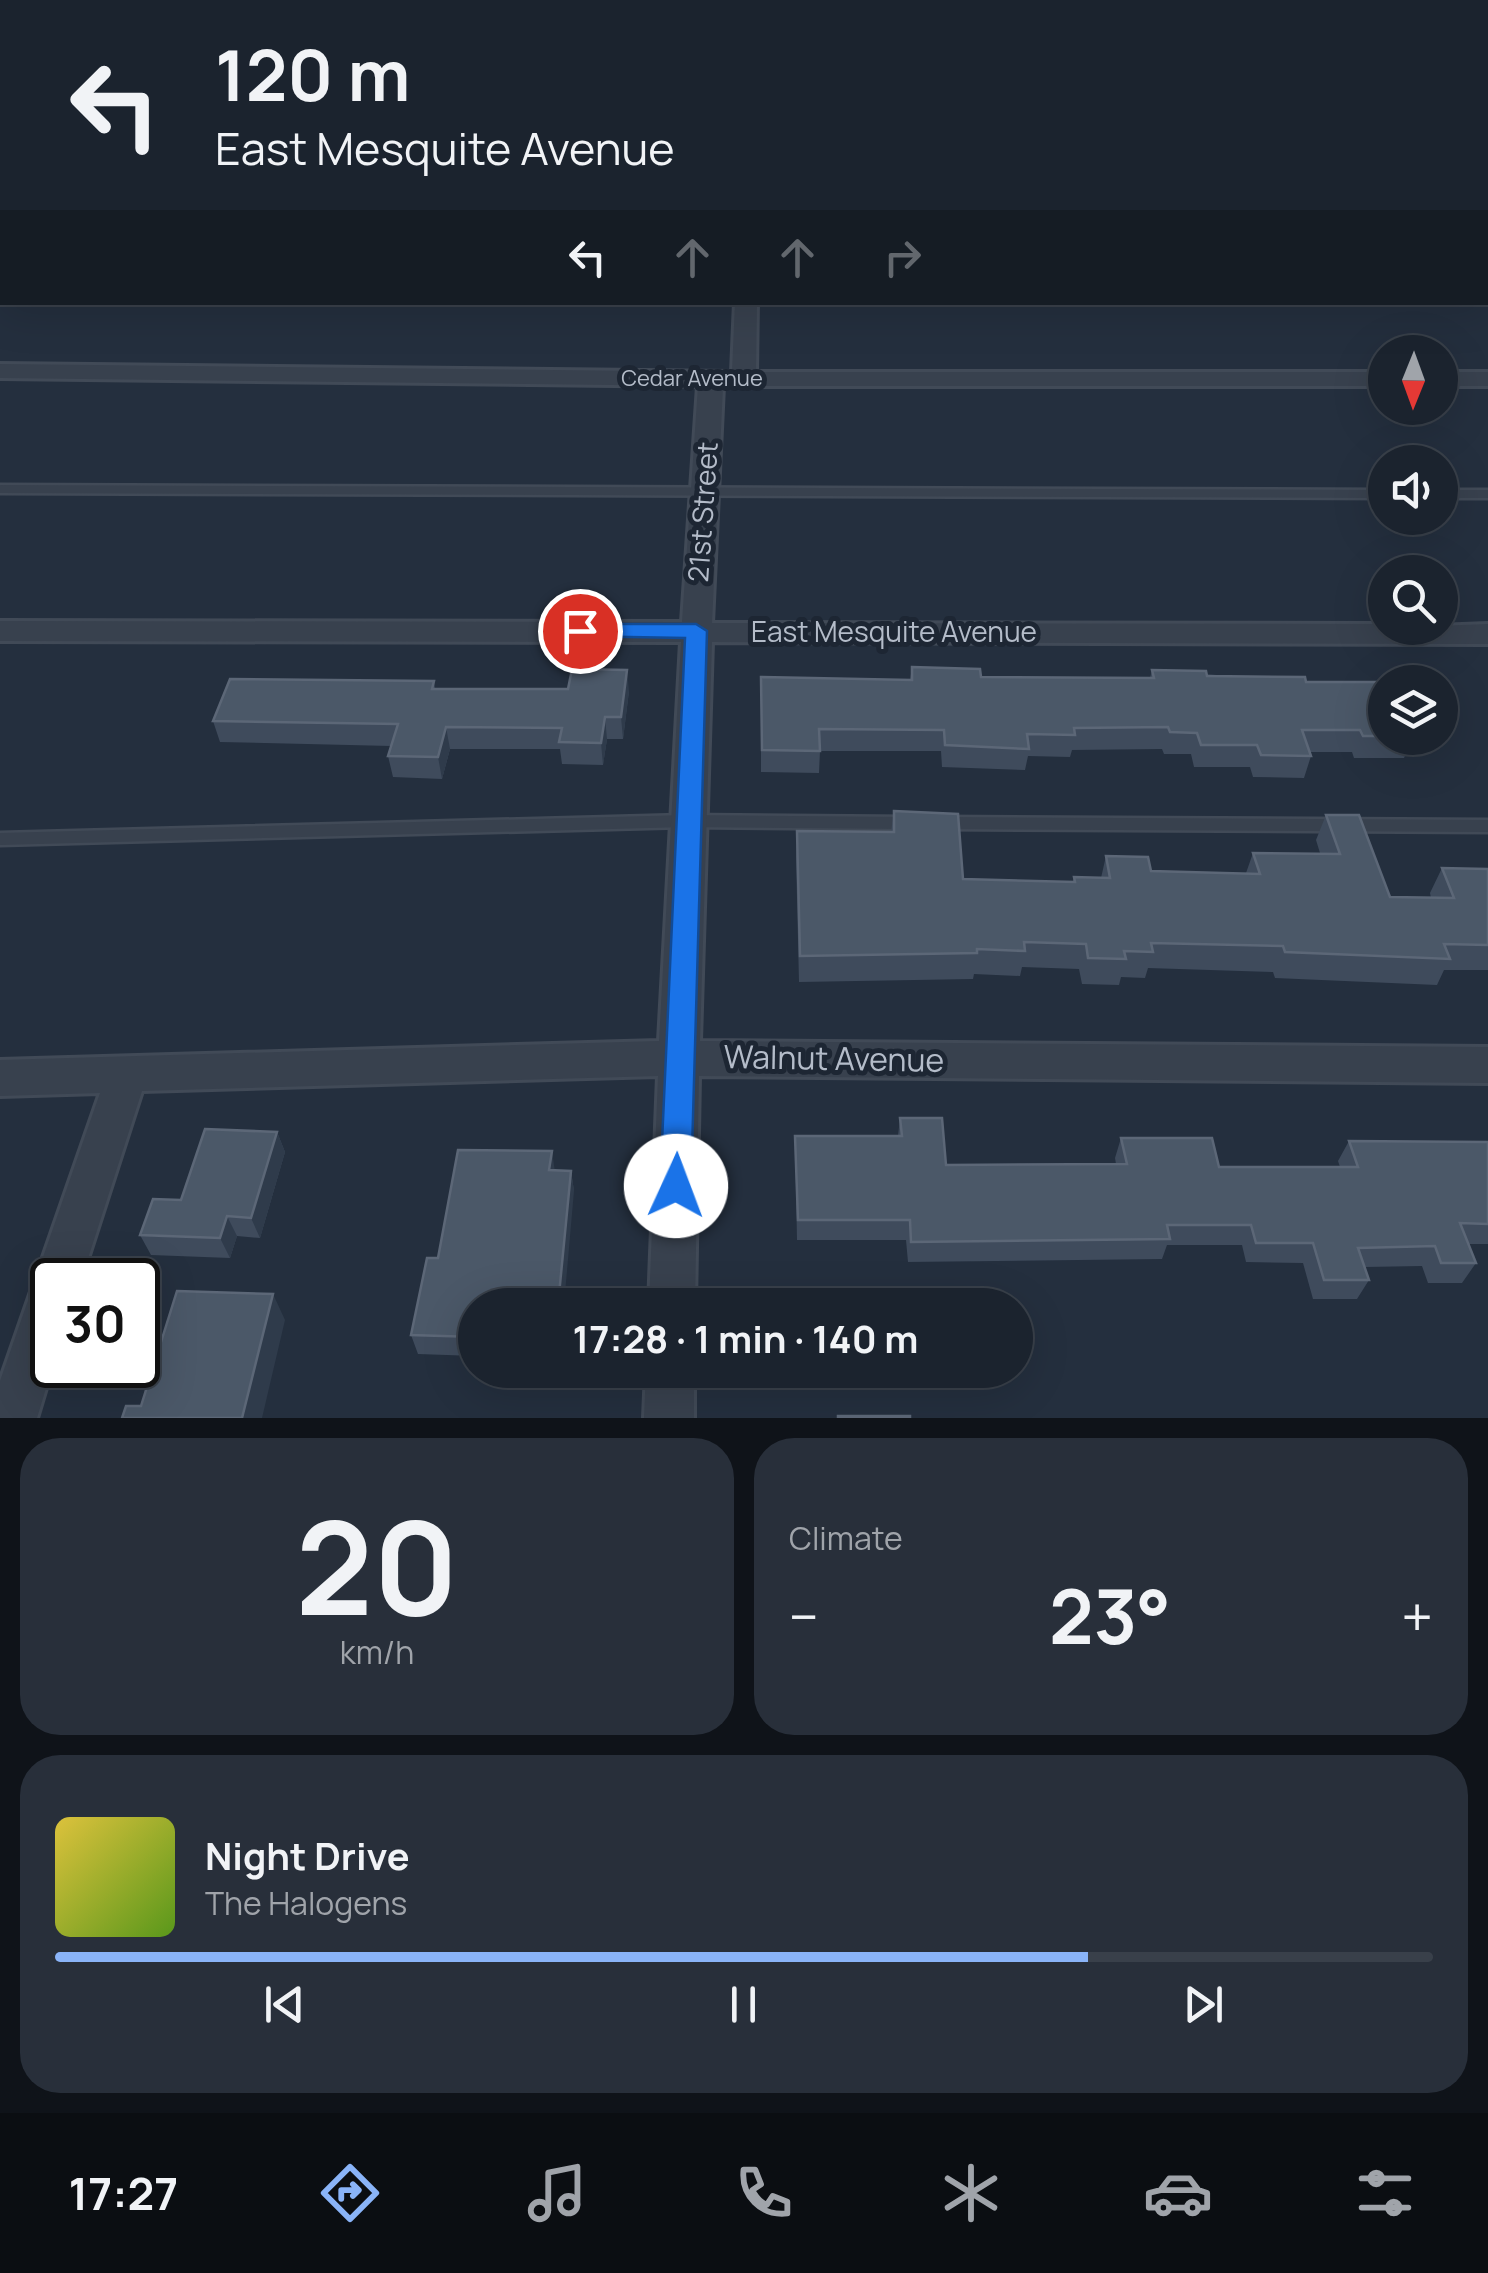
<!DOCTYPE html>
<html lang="en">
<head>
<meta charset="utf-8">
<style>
	body { margin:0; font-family:Manrope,sans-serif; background:#282f3a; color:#f1f3f6; height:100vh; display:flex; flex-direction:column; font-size:38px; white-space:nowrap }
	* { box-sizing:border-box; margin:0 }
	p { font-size:32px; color:#a0a4aa }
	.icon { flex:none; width:55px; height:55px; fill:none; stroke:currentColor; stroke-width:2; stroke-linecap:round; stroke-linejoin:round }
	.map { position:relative; height:1418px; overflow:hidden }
	.drawer { display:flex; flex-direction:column; gap:20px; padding:20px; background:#0f1319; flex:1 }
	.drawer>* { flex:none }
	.banner { position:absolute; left:0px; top:0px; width:1490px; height:305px; box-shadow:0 10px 40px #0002,0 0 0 2px #39404a; background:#1b232e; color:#f1f3f6; overflow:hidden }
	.needle { width:65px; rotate:181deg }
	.controls { position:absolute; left:1368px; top:335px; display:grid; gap:20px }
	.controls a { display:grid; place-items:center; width:90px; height:90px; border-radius:50%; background:#1b232e; box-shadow:0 10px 40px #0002,0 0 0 2px #39404a; font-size:50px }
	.speed { position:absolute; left:30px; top:1258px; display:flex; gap:20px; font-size:50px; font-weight:700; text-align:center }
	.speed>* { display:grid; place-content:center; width:130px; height:130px; border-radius:50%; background:#1b232e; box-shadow:0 10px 40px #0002,0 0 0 2px #39404a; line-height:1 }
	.speed .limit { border:5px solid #111; border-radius:15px; background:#fff; color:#111 }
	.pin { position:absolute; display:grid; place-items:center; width:85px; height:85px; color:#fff; margin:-42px; border:5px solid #fff; border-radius:50%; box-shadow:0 2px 10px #0007 }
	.me { position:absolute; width:110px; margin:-55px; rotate:2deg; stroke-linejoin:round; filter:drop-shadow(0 0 8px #0008) }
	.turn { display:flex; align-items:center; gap:35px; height:210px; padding:0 50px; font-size:45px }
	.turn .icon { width:130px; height:130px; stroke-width:2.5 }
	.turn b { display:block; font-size:70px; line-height:85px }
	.lanes { display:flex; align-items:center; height:95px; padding:0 50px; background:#0003; justify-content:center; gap:50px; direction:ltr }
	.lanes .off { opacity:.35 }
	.big { font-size:75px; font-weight:700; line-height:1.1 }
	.drawer .card { flex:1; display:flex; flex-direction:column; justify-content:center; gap:15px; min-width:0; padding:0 35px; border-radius:40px; background:#282f3a }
	.drawer .dial { align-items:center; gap:0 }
	.dial b { font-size:130px; line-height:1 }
	.song { display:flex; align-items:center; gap:30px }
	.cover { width:120px; height:120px; border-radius:15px; background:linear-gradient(135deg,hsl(50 70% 55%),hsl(90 70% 35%)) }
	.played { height:10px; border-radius:5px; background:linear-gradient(90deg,#8ab4f8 75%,#39404a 75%) }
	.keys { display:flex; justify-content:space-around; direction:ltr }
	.heat { display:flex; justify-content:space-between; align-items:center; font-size:55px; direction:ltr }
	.drawer .tiles { flex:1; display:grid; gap:20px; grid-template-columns:1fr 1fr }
	.card:last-child { grid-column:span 2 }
	.trip { position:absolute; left:458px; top:1288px; width:575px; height:100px; border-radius:50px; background:#1b232e; box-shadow:0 10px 40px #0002,0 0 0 2px #39404a; font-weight:700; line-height:100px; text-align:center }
	.tab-bar { display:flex; height:160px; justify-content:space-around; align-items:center; background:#0b0e12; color:#a0a4aa }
	.tab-bar .icon { width:70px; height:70px }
	.tab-bar .current { color:#8ab4f8 }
	.tab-bar b { font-size:45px; color:#f1f3f6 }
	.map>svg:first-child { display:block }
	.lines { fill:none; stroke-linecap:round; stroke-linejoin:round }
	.lane-casing { stroke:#414a57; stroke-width:5 }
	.street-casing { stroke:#414a57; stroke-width:6 }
	.highway-casing { stroke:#434c59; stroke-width:5 }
	.lane { fill:#38414e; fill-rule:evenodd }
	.street { fill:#38414e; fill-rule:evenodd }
	.highway { fill:#746855; fill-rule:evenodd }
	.wall { fill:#3f4b5c }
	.shaded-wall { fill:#2f3b4b }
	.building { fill:#4b5868; stroke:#5c6777; stroke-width:2.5 }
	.route { fill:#1a73e8; stroke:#114b97; stroke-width:2.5 }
	.labels { text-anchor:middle; stroke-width:10; stroke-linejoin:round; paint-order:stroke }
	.far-street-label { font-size:22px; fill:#b4bcc9; stroke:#1d2633 }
	.street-label { font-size:28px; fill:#b4bcc9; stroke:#1d2633 }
	.near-street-label { font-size:32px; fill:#b4bcc9; stroke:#1d2633 }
</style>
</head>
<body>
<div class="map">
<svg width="1488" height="1418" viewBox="0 0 1488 1418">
	<rect width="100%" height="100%" fill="#242f3e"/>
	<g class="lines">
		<g class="lane-casing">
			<path id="lane" d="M0,130H2V136H0Z
				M0,276H2V282H0Z
				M0,485L1385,490V498L0,493Z
				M1440,490H1488V498H1440Z
				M686,815L909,817L915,819L917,823L915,827L909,829L686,827L0,845V833Z
				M942,817L1488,820V832L942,829L936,827L934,823L936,819Z"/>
		</g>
		<g class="street-casing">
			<path id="street" d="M746,0H762V2H746Z
				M1267,0H1284L1285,2H1269Z
				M0,193H2V205H0Z
				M735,302H757L756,372H1385V386H723L712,623L1385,624V628L1488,624V644L712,642L700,1041L1488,1047V1083L699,1076L695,1305H649L658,1076L142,1091L81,1280H52L53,1365L37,1418H0V1381L100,1093L0,1096V1060L659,1041L681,642L0,641V621L682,622L698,386L0,378V364L732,372Z
				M1440,372H1488V386H1440Z
				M646,1370H694V1418H644Z"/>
		</g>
		<g class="highway-casing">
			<path id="highway" d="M280,0H475L476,2H281Z
				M0,24H2V40H0Z
				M0,70H2V88H0Z"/>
		</g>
		<use href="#lane" class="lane"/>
		<use href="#street" class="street"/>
		<use href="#highway" class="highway"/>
	</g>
	<path class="wall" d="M912,667L981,677L1150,678L1152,670L1306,682H1385V738H1413L1404,758H1354L1352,752H1310L1311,756L1304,778L1253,777L1250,767H1194L1191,754H1164L1162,749L1072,750L1070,757L1028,756L1025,770L942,767L941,751H820L819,773L761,772V677L910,680Z
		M434,681L435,689L629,691L623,739H607L603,765L562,764L560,749H450L442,779L393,777L388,756L391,746L220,742L213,721Z
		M894,811L963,879L1073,882L1074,877L1101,878L1106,856L1151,871L1246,873L1253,853H1320L1316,840L1326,815L1390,897L1431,898L1430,893L1442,868L1488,869V970H1444L1437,985L1275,978L1273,972L1148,968L1145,978L1121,977L1119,985L1082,984L1079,969L1022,967L1020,976L974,974L973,979L799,982L796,857L797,831L891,832Z
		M900,1118L946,1165L1116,1164L1115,1158L1121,1138L1219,1167H1340L1338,1161L1349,1141L1488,1142V1244H1468L1476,1263L1462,1283H1428L1422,1266L1365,1267L1369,1280L1357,1299H1313L1303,1263L1246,1262L1242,1245H1167L1162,1259L908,1262L906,1240H797L795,1136H898Z
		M277,1132L285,1152L260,1238L237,1236L230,1258L151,1255L140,1235L181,1200Z
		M555,1170L571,1171L574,1191L475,1305V1356L418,1354L411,1335L438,1258Z"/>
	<path class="shaded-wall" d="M627,670L629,691L623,739L621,717Z
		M605,717L607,739L603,765L601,743Z
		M446,727L450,749L442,779L438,757Z
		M277,1132L285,1152L260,1238L251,1218Z
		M552,1151L555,1172L549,1170Z
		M571,1171L574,1191L564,1305H558Z
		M227,1216L237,1236L230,1258L220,1238Z
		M273,1294L285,1320L262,1418H242Z"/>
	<path class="building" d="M912,667L980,669L981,677L1154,678L1152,670L1206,671L1207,676L1305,677L1306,682H1388H1385V736H1363L1360,730H1302L1311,756L1261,755L1257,745H1201L1197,733L1170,732L1168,727L1074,728L1075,735L1027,734L1029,749L945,745L944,730L819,729L820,751L762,750L761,677L912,680Z
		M572,669L627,670L621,717H605L601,743L559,742L562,728L446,727L438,757L388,756L398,724L213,721L230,679L434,681L432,689H568Z
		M894,811L958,814L963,879L1075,882L1074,877L1110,878L1106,856L1148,857L1151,871L1260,874L1253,853L1340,854L1326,815H1359L1390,897L1454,898L1442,868L1488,869V945L1444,944L1450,959L1285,952L1283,946L1151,943L1153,952L1124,951L1126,959L1088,958L1086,944L1024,942L1025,951L977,949V953L800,956L797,831L894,832Z
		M900,1118H942L946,1165L1127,1164L1121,1138H1212L1219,1167H1358L1349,1141L1488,1142V1224L1460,1223L1476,1263H1441L1435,1246L1358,1248L1369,1280H1324L1313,1243H1256L1251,1225H1167L1170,1239L911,1242L910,1220H798L795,1136H902Z
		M205,1129L277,1132L251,1218L227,1216L220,1238L140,1235L153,1199L181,1200Z
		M458,1150L552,1151L549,1170L571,1171L558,1305H475V1337L411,1335L427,1258H438Z
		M177,1291L273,1294L242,1418H122L126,1406H141Z
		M838,1416H910V1418H838Z"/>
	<path class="route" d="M580,624H696L707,631L691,1186L686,1196L676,1200L665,1196L660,1186L685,638L572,636L569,631Z"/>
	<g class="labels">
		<g class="far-street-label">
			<text x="692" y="386">Cedar Avenue</text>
		</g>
		<g class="street-label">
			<text transform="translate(703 512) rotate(-86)" y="10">21st Street</text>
			<text x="894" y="642">East Mesquite Avenue</text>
		</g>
		<g class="near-street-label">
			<text transform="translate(834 1059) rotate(1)" y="11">Walnut Avenue</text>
		</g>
	</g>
</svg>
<div class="controls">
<a><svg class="needle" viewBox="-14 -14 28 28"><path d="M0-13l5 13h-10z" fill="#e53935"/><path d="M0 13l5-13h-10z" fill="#a0a4aa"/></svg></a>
<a><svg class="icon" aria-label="sound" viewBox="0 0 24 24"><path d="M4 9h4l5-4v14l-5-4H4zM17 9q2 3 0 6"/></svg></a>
<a><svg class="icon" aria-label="search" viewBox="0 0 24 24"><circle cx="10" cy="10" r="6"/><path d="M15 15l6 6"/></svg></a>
<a><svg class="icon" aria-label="layers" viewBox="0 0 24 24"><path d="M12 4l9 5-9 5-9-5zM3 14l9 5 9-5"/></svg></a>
</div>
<div class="speed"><div class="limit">30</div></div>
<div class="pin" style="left:580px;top:631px;background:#d93025"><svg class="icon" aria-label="arrive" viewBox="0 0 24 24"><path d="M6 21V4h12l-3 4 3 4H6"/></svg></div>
<svg class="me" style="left:676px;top:1186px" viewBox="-20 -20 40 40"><circle r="19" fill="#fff"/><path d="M0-13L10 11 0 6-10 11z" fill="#1a73e8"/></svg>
<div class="trip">17:28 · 1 min · 140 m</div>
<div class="banner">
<div class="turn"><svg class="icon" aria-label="left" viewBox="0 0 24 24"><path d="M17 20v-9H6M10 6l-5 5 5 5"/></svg><div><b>120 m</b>East Mesquite Avenue</div></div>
<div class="lanes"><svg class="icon" aria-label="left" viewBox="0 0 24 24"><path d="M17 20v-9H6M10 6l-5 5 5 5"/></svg><svg class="icon off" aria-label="ahead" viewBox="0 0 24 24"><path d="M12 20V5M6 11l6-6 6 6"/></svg><svg class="icon off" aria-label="ahead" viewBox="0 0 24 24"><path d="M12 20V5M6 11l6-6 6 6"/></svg><svg class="icon off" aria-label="right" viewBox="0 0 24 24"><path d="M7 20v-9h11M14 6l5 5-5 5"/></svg></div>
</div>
</div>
<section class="drawer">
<div class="tiles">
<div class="card dial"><b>20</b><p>km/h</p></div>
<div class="card"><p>Climate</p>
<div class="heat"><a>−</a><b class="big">23°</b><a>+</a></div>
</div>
<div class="card">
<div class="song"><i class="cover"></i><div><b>Night Drive</b><p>The Halogens</p></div></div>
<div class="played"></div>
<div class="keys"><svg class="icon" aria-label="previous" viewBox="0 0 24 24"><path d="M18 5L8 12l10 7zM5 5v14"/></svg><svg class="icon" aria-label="pause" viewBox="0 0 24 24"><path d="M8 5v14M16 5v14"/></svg><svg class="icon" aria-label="next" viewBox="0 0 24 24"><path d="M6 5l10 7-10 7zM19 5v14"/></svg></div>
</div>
</div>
</section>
<nav class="tab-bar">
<b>17:27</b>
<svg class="icon current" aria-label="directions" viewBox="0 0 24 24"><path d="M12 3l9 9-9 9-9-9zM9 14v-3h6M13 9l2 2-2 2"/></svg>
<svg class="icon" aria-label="music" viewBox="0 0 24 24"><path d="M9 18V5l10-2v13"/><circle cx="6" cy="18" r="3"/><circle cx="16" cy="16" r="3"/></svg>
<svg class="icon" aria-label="phone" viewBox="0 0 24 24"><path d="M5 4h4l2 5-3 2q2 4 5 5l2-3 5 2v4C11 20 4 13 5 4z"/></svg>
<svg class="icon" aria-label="climate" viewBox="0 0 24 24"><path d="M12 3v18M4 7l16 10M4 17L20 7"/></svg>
<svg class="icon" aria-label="car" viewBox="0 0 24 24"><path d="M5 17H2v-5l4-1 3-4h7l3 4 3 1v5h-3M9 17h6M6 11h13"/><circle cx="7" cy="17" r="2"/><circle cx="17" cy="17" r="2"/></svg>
<svg class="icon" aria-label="filters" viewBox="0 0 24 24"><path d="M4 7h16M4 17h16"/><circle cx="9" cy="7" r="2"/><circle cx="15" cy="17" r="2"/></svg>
</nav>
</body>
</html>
